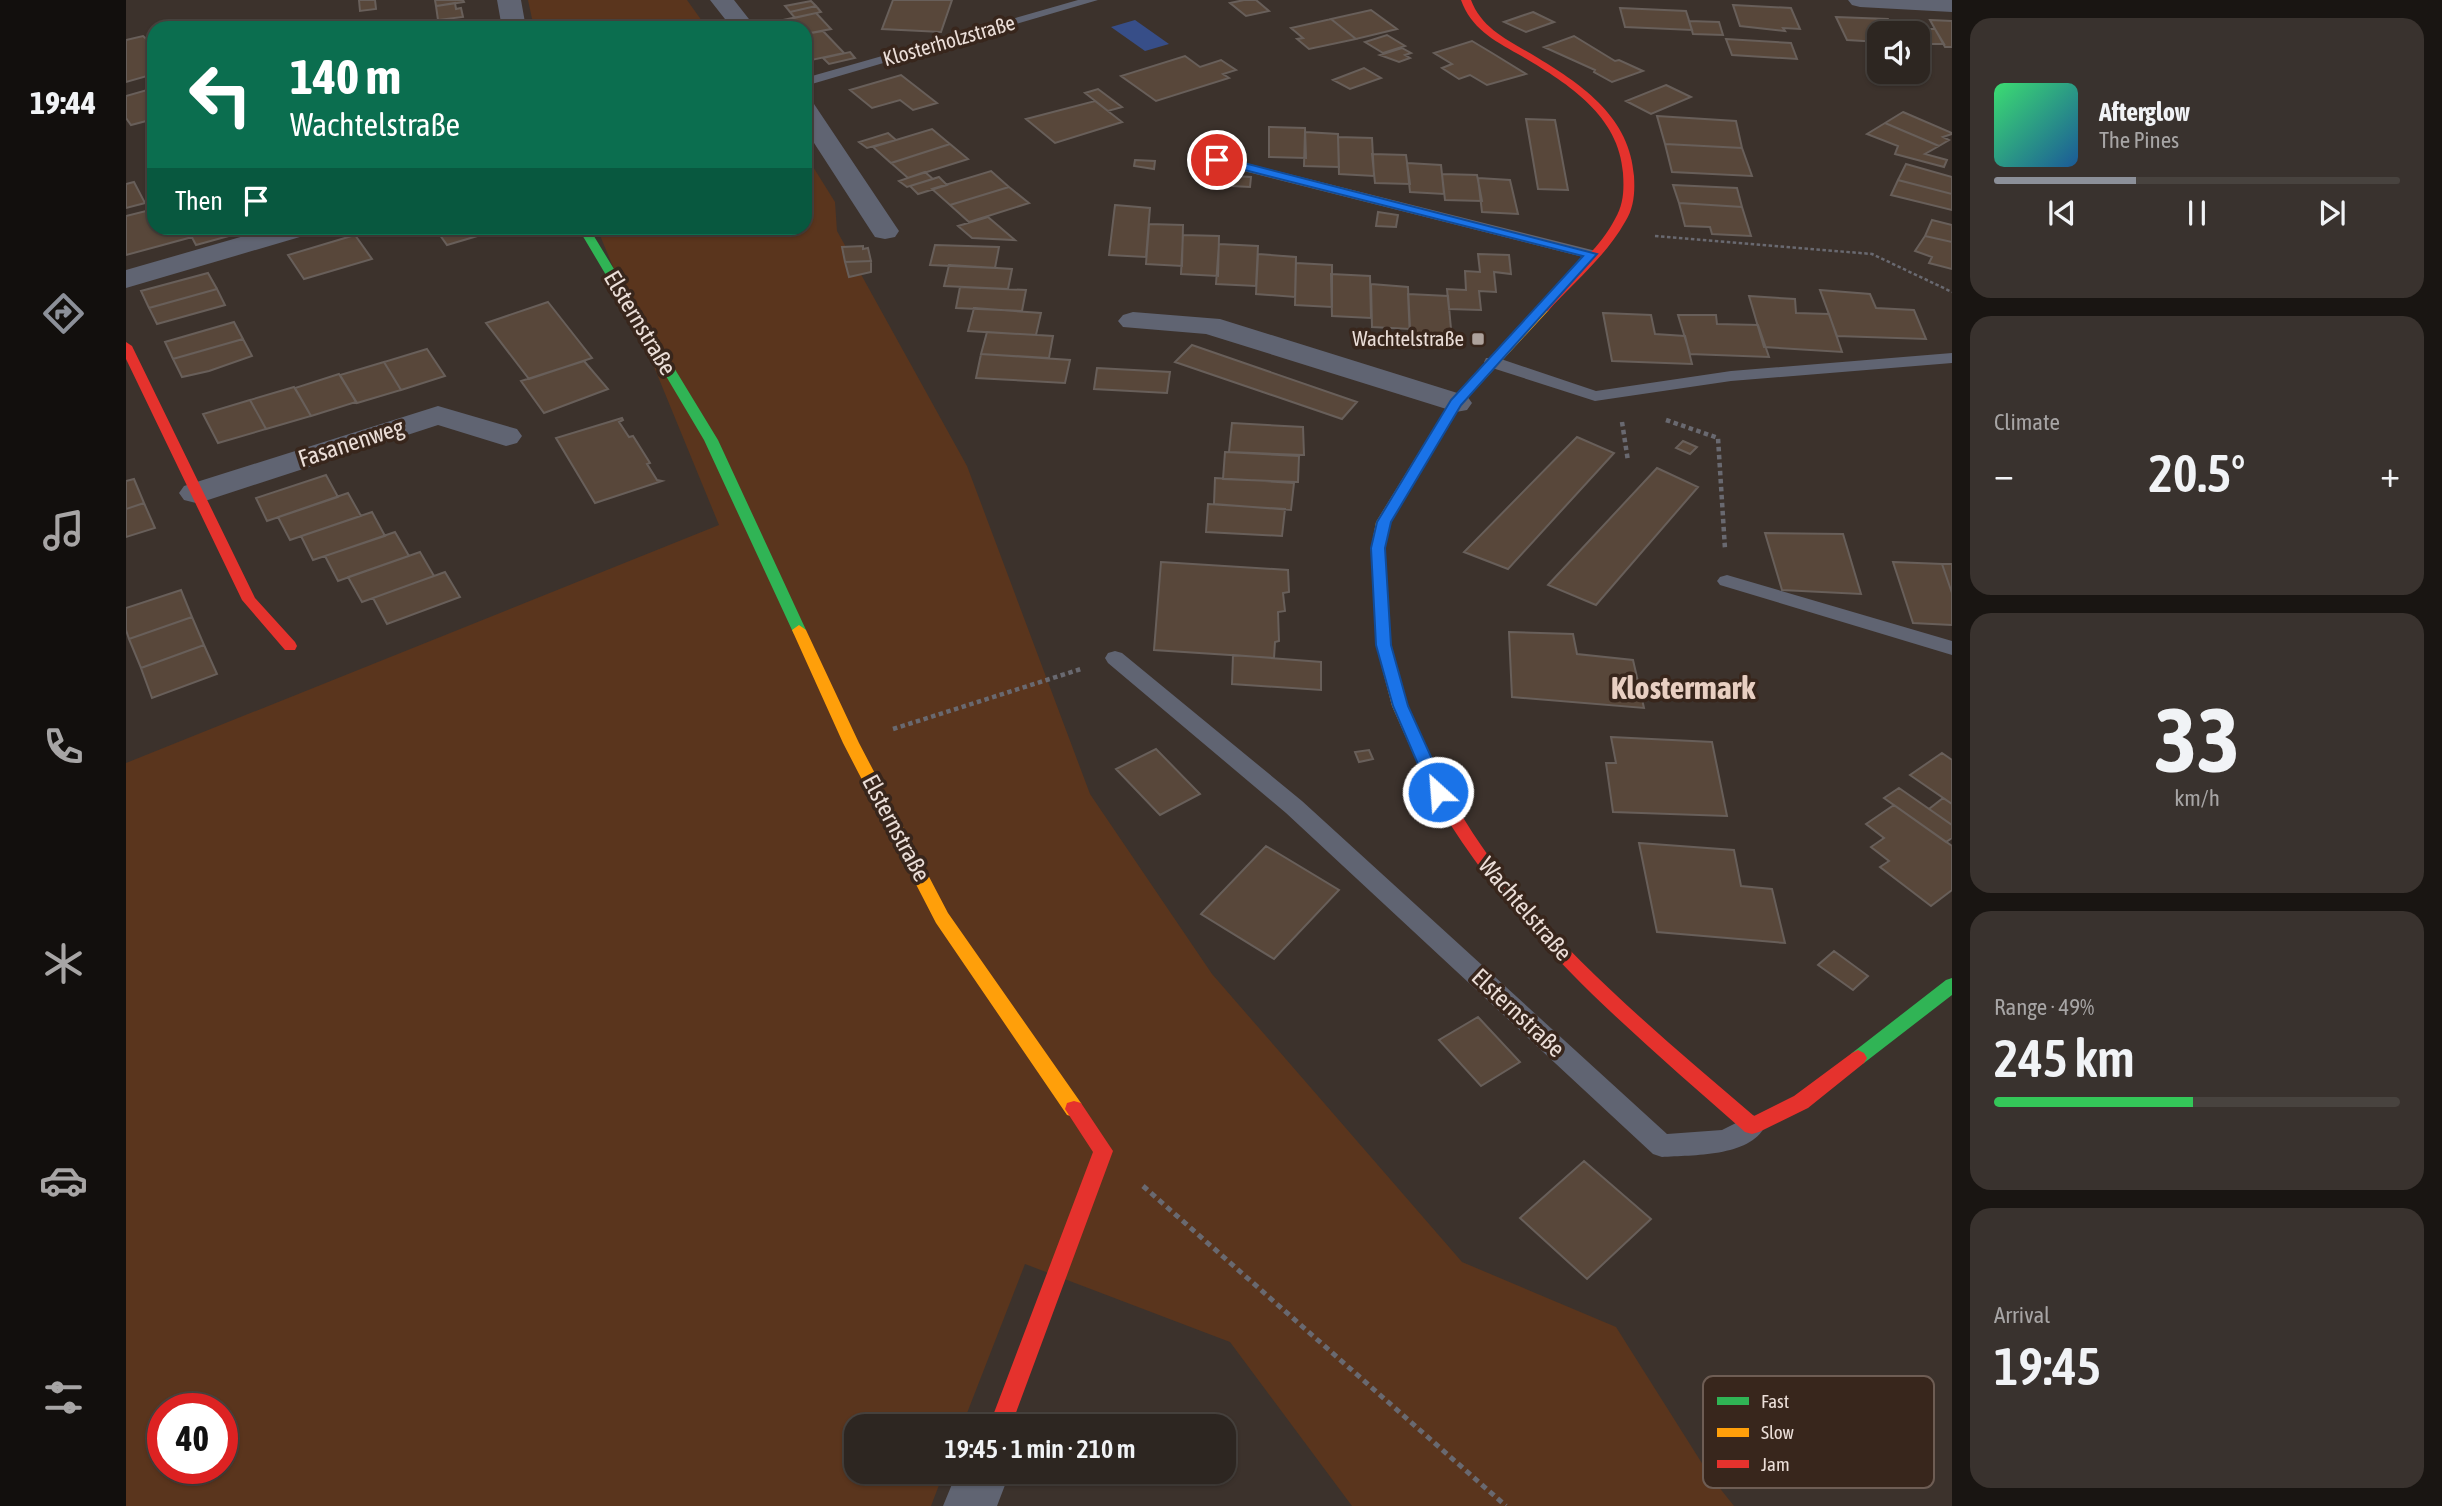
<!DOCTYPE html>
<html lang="en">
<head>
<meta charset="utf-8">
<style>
	body { margin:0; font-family:"Asap Condensed",sans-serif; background:#39322e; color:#f1f3f6; height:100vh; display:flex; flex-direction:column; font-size:26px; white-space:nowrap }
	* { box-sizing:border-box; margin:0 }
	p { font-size:23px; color:#a7a5a5 }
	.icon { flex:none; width:38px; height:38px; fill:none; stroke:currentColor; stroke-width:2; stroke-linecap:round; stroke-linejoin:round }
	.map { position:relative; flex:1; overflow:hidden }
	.details { display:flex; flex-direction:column; gap:18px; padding:18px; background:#191512; width:490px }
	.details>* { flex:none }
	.banner { position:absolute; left:21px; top:21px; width:665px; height:214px; border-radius:21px; box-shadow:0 2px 5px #0004,0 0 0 2px #48433f; background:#0b6e4f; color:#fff; overflow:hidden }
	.buttons { position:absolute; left:1741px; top:21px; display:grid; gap:14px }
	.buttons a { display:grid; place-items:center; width:63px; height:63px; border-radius:14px; background:#2d2621; box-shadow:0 2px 5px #0004,0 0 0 2px #48433f; font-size:35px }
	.speed { position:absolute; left:21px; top:1393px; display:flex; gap:14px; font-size:35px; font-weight:700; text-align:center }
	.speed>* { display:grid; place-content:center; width:91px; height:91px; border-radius:50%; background:#2d2621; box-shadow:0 2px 5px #0004,0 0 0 2px #48433f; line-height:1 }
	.speed .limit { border:10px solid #d22; background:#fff; color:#111 }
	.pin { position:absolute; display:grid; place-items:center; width:60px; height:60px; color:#fff; margin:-30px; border:4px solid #fff; border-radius:50%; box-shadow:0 2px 7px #0007 }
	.me { position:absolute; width:77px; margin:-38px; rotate:334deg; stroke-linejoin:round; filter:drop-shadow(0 0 5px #0008) }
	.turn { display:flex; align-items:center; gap:24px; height:147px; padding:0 28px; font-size:32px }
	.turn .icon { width:91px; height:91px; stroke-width:2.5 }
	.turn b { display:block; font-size:49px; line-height:60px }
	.then { display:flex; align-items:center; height:66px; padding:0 28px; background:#0003; gap:14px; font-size:26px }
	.big { font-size:52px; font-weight:600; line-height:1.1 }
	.details .widget { flex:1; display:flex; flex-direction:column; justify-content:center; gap:10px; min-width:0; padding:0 24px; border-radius:21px; background:#39322e }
	.details .dial { align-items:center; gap:0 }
	.dial b { font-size:91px; line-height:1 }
	.song { display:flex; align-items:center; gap:21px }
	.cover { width:84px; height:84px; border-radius:10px; background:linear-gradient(135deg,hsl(140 70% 55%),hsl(210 70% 35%)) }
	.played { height:7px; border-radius:4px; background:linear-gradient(90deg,#8c9099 35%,#48433f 35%) }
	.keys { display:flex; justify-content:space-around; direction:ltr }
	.heat { display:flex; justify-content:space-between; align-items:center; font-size:38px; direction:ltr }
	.charge { height:10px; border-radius:5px; background:linear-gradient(90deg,#34c759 49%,#48433f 0) }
	.trip { position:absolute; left:718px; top:1414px; width:392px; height:70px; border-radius:21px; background:#2d2621; box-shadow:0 2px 5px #0004,0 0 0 2px #48433f; font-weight:600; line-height:70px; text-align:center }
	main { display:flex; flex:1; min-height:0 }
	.dock { display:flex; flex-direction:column; width:126px; justify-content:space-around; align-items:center; background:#120f0d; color:#a7a5a5 }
	.dock .icon { width:49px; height:49px }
	.dock .on { color:#8c9099 }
	.dock b { font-size:32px; color:#f1f3f6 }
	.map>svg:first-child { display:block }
	.green { fill:#5a351d; fill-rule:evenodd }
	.water { fill:#374e88 }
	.building { fill:#58473a; stroke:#685f5a; stroke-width:2 }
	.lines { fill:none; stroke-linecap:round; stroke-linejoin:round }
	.path-far2 { stroke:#696970; stroke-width:2.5; stroke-dasharray:3.5 2.5; stroke-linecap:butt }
	.path-far1 { stroke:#696970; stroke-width:4.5; stroke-dasharray:4.5 3.5; stroke-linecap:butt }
	.path { stroke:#696970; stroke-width:5; stroke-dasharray:6 4.5; stroke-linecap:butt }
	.lane { fill:#606472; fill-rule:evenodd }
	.street { fill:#606472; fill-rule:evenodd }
	.fast { fill:#30b455; fill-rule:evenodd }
	.slow { fill:#ff9f0a; fill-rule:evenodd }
	.jam { fill:#e5322d; fill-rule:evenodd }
	.route { fill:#1a73e8; stroke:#114b97; stroke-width:2 }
	.poi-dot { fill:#aea29c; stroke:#38261c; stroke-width:2.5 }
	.labels { text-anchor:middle; stroke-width:7; stroke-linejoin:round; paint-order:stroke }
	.far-street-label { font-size:21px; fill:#ebded8; stroke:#38261c }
	.far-poi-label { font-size:21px; fill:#ebded8; stroke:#38261c; text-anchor:end }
	.street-label { font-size:24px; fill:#ebded8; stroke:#38261c }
	.district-label { font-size:32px; font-weight:bold; fill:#e8cfc2; stroke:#38261c }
	.key { fill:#38261c; stroke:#6e5d54; stroke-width:2 }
	.key-label { font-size:19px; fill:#ebded8 }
</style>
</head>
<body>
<main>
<nav class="dock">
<b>19:44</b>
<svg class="icon on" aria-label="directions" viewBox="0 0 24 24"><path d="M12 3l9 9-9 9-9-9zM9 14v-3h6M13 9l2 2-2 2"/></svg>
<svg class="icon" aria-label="music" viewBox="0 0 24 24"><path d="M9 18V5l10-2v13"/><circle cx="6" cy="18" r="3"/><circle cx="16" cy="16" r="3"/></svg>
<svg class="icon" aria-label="phone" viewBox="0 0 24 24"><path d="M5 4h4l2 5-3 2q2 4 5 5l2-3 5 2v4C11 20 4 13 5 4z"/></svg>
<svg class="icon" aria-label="climate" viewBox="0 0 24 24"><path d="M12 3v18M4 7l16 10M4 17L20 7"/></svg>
<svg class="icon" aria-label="car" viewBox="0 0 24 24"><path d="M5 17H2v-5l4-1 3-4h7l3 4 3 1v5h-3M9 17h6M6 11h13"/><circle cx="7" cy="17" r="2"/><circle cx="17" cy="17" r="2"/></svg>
<svg class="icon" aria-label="filters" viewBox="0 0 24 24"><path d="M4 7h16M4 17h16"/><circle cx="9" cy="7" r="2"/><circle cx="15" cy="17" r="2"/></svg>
</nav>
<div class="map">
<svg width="1826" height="1506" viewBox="0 0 1826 1506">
	<rect width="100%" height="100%" fill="#3c322c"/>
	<path class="green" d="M402,0H561L581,28H408Z
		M679,154L709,202L711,231L841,466L964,794L1086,974L1336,1262L1490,1327L1584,1476L1608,1506H1226L1104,1342L899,1264L836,1426H730V1472H818L805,1506H0V763L593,525L471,228H679ZM37,1409H96V1468H37Z"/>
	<path class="water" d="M1009,20L1043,44L1019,51L985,27Z"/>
	<path class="building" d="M233,0H249L250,9L234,11Z
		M309,0H337L338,2L310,6Z
		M767,0H826L815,32L756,29Z
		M1118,0H1130L1143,11L1120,16L1104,3Z
		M685,1L690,6L664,12L659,6Z
		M329,3L330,9L335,8L337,17L312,20L310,6Z
		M1607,5L1665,8L1674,29L1657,28L1659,31L1614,26Z
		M690,6L695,12L669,18L664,12Z
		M1494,8L1560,11L1566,30L1499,27Z
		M1245,10L1271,29L1230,39L1205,19Z
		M1407,12L1428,22L1400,32L1378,22Z
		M690,13L705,29L679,34V28H647L643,23Z
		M1710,17L1762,19L1769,33H1754V42L1721,40Z
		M1205,19L1230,39L1183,49L1171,39L1177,38L1165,28Z
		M1804,20L1826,21V47H1819Z
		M1563,21L1593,22L1597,35L1567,34Z
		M1766,27L1792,29L1803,48H1792V33H1769Z
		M1792,29H1809L1818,44H1800Z
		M697,31L718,53L681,61L679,58V34Z
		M1261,35L1279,46L1257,53L1239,42Z
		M17,36L28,46V74L0,82V40Z
		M1448,36L1489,61L1493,60L1517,71L1486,82L1468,72L1469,70L1418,47Z
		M1600,39L1665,43L1671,59L1606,55Z
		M1346,41L1366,53L1400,74L1361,85L1344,75L1333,79L1316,68L1326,64L1308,53Z
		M1276,48L1285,53L1279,55L1284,58L1273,62L1254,55Z
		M724,52L729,58L703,64L697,58Z
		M1059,56L1074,67L1095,60L1110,70L1097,74L1103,78L1030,101L995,76Z
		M1238,68L1255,78L1224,89L1207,80Z
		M775,75L811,103L787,110L774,100L746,108L724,90Z
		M1540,85L1565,97L1525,114L1500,101Z
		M28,88V119L5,125L0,118V96Z
		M972,89L996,107L982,111L959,93Z
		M969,101L996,122L929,143L900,119Z
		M1777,112L1826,133V134L1817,137L1823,140L1813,146L1759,123Z
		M1531,116L1610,121L1616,148L1539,144Z
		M1400,119L1429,120L1442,190L1412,189Z
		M1759,123L1813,146L1799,154L1821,160L1818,167L1769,154L1772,146L1741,134Z
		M1143,127L1179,128L1180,158L1143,157Z
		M806,129L824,144L765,163L747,147Z
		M1179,132L1212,134L1213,167L1178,166Z
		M762,133L770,140L741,148L733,142Z
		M1212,137L1246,138L1248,176L1213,174Z
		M1071,142L1097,148L1093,156L1066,151Z
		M824,144L842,159L782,178L765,163Z
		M1539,144L1616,148L1626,176L1546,172Z
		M1246,154L1280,155L1284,184L1249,183Z
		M1009,160L1029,161L1028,169L1008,166Z
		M1281,163L1315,165L1318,194L1284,192Z
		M1780,164L1826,177V194L1772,180Z
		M865,171L883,187L824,205L806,189Z
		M799,172L807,179L781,187L773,181Z
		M1316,174L1351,175L1356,201L1319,200Z
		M1107,176L1125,177L1124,187L1106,186Z
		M813,177L821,185L792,194L784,186Z
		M1352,178L1384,180L1392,214L1356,212Z
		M1772,180L1826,194V210L1765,195Z
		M8,182L19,203L0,208V184Z
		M1547,185L1611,188L1616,207L1553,203Z
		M883,187L903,203L843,222L824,205Z
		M1553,203L1616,207L1625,236L1586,234L1584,227L1559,226Z
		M989,205L1024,208L1020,257L983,255Z
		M28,209V228H61L66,237L0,255V216Z
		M1252,212L1272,215L1270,227L1250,226Z
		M862,217L889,240L846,238L832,226Z
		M1806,220L1826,225V242L1799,236Z
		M1023,224L1057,225L1056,266L1020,264Z
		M61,228H132L70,245Z
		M309,228H361L365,232L321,245Z
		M229,235L246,259L178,279L162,255Z
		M1057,235L1093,236L1092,276L1055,274Z
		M1799,236L1826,242V269L1803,263L1806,257L1789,251Z
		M1093,244L1132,246L1130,286L1090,284Z
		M809,245L873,247L869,268L804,265Z
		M737,246V249L742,248L745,261L719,262L716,247Z
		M1132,254L1170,257L1169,297L1130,294Z
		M1352,254L1383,255L1385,274L1368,272L1370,292L1353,291L1355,310L1323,309L1321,289L1340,290L1339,271L1354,272Z
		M745,261V272L723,277L719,262Z
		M1170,263L1206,265V307L1169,305Z
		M823,265L886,269L882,289L818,286Z
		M82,273L91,289L23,308L15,291Z
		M1205,274L1244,276L1245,318L1206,316Z
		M1245,284L1282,287L1284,329L1246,327Z
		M834,287L900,290L896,311L830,308Z
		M91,289L99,305L31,324L23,308Z
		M1694,290L1744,294L1750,308L1788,310L1800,339L1711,336Z
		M1282,294L1322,296L1326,340L1284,338Z
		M1623,296L1669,299L1670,313L1703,314L1716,352L1638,347Z
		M422,302L466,358L403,379L360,323Z
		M848,308L915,313L910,335L842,331Z
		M1477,313L1525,315L1529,334L1559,336L1566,364L1486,361Z
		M1552,315H1590L1591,324L1632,325L1643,357L1564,354Z
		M108,322L117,339L47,359L39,342Z
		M861,332L927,336L923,358L855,354Z
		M117,339L126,356L83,371L56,377L47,359Z
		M1066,345L1231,402L1216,419L1049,362Z
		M301,349L319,376L275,390L258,362Z
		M855,354L944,360L939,383L850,378Z
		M458,361L482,389L418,413L395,381Z
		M258,362L275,390L231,403L214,375Z
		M971,368L1044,372L1041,393L968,389Z
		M213,374L230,402L185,416L169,388Z
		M168,387L185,416L140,429L124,400Z
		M124,400L140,429L92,443L77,414Z
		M496,418L497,420L493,422L503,437L507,436L524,463L521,464L531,480L536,481L469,503L430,438Z
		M1106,423L1177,427L1178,455L1103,452Z
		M1451,437L1488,453L1382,569L1338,552Z
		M1557,441L1571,447L1564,454L1550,448Z
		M1099,452L1173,456L1172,482L1097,479Z
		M1531,468L1572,487L1470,605L1422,585Z
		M200,475L212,497L141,521L130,498Z
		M1089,478L1168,483L1165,510L1088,504Z
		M8,479L18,503L0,509V481Z
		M222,493L235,516L164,540L152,517Z
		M18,503L29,528L0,537V509Z
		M1082,504L1159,509L1156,536L1080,532Z
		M246,512L259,536L187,560L175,536Z
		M269,532L283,556L212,581L199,556Z
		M1639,533L1717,534L1735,594L1656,590Z
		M294,552L308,576L236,602L222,577Z
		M1035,562L1162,570L1163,592L1157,593L1159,611L1152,612L1153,641L1149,642L1148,658L1028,650Z
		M1767,562L1816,564L1826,593V625L1787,623Z
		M1816,564H1826V593Z
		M319,572L334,597L261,624L247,598Z
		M55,590L66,617L3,639L0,630V608Z
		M66,617L78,645L15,668L3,639Z
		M1383,632L1447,634L1451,654L1507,660L1518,708L1386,697Z
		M78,645L91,674L26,698L15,668Z
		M1107,655L1195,662V690L1106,684Z
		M1485,737L1586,742L1601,816L1487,812L1480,763H1490Z
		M1030,749L1074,794L1034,815L990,769Z
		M1243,750L1247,759L1233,762L1229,752Z
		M1816,753L1826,760V804L1784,775Z
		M1773,788L1826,825V838L1820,842L1758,798Z
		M1817,798L1826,804V825L1803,809Z
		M1768,805L1826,846V890L1805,906L1754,867L1763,861L1745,847L1758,838L1740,824Z
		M1513,843L1608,850L1615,886L1646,889L1659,943L1531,932Z
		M1140,846L1213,890L1148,959L1075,914Z
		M1708,951L1742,976L1727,990L1692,965Z
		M1352,1017L1394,1062L1355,1086L1313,1040Z
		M1458,1161L1525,1219L1461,1279L1394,1218Z"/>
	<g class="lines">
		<path class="path-far2" d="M1529,236L1746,254L1826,292"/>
		<path class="path-far1" d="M1540,420L1592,438L1599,549
			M1496,422L1502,461
			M767,729L955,669"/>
		<path class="path" d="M1017,1186L1380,1506"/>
		<path class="lane" d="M952,0H972L679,86V78Z
			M1091,156L1470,251L1473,254L1465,259L1086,163L1084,160Z
			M1826,353V363L1605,381L1469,401L1360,366L1358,362L1360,358H1372L1470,391L1605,371Z
			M1601,575L1826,641V655L1594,585L1591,581L1594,577Z
			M989,651L996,653L1176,801L1541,1134L1596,1130L1626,1115L1635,1118L1639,1126C1624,1157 1566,1155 1536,1157L1527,1154L1160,813L982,663L979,658L982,653Z"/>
		<path class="street" d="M371,0H395L400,28H376Z
			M584,0H608L630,28H606Z
			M1722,0H1826V12L1734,7L1726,5Z
			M679,101L688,104L773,231L769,237L759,239L749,237L745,231L679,129Z
			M146,228H188L184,234L0,288V270Z
			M1007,312L1094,319L1341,396L1346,403L1341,410L1330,412L1080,334L997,327L992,321L997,315Z
			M312,406L391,429L396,436L391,443L380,446L312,425L82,500L70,503L58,500L53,493L58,486Z
			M831,1472H884L871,1506H817Z"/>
		<path class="fast" d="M452,228H463L592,440L680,630L678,634H668L666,630L578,440Z
			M1826,978V995L1738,1063L1732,1066L1726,1063L1723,1058L1726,1053L1820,980Z"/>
		<path class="slow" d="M1418,304L1424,308L1422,311L1335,405L1264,522L1259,548L1264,645L1282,706L1318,787L1316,791H1304L1302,787L1266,706L1250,645L1245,548L1250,522L1325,400L1414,305Z
			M673,625L680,630L733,743L822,913L955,1103L957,1109L955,1115L948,1117L941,1115L810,923L717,743L666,630Z"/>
		<path class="jam" d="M1335,0H1345C1356,30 1386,42 1412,58C1458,86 1504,118 1508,176C1509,193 1508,208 1499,222C1480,256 1448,282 1422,311H1414L1412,308C1436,277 1471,254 1489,219C1498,204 1498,189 1497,173C1493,114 1438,81 1392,54C1367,40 1345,28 1335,0Z
			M0,342L6,346L129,598L169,642L171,646L169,650H159L116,600L0,359Z
			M1310,781L1316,783C1336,816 1356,850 1381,880C1453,969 1542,1042 1628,1116L1668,1096L1726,1053L1732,1050L1738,1053L1741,1058L1738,1063L1682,1108L1633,1132L1626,1134L1619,1132C1498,1025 1382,930 1302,787L1304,783Z
			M948,1101L955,1103L987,1151L885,1426H863L967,1152L939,1109L941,1103Z"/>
	</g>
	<path class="route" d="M1091,156L1471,254L1335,405L1265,522L1259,548L1265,645L1282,706L1321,792L1318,796H1307L1304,792L1267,706L1250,645L1245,548L1251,522L1325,400L1457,256L1087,162L1086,160Z"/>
	<rect class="poi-dot" x="1345" y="332" width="14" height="14" rx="3.5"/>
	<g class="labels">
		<g class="far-street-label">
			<text transform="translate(823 41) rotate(-16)" y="7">Klosterholzstraße</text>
		</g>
		<g class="far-poi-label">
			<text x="1338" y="346">Wachtelstraße</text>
		</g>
		<g class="street-label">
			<text transform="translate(514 323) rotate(59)" y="8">Elsternstraße</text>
			<text transform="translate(225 443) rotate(-18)" y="8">Fasanenweg</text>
			<text transform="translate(770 828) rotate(62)" y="8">Elsternstraße</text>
			<text transform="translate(1399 909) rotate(49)" y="8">Wachtelstraße</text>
			<text transform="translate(1392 1013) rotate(43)" y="8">Elsternstraße</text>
		</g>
		<g class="district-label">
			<text x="1557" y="699">Klostermark</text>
		</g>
	</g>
	<rect x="1577" y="1376" width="231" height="112" rx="10" class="key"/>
	<rect x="1591" y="1397" width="32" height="8" fill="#30b455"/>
	<rect x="1591" y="1428" width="32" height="9" fill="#ff9f0a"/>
	<rect x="1591" y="1460" width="32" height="8" fill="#e5322d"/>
	<g class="key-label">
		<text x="1635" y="1408">Fast</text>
		<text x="1635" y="1439">Slow</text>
		<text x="1635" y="1471">Jam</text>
	</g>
</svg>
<div class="buttons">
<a><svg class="icon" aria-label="sound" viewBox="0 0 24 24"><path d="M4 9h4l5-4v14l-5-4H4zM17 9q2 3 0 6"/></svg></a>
</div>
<div class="speed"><div class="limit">40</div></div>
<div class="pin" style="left:1091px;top:160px;background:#d93025"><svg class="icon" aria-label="arrive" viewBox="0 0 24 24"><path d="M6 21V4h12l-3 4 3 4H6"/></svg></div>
<svg class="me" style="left:1312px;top:792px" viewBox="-20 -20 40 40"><circle r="17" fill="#1a73e8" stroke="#fff" stroke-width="3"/><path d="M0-11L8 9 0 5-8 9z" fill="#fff"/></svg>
<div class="trip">19:45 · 1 min · 210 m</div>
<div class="banner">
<div class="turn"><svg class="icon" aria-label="left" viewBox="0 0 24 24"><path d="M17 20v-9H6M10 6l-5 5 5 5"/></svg><div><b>140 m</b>Wachtelstraße</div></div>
<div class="then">Then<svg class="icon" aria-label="arrive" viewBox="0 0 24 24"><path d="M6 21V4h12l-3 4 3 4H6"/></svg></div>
</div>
</div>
<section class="details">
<div class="widget">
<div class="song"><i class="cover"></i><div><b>Afterglow</b><p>The Pines</p></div></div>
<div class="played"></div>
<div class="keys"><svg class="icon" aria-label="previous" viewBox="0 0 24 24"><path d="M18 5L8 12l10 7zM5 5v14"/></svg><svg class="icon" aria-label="pause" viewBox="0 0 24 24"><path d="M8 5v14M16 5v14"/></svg><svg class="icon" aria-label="next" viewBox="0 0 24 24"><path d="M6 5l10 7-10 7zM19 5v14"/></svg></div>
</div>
<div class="widget"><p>Climate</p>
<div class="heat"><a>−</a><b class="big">20.5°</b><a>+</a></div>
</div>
<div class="widget dial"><b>33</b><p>km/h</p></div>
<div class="widget"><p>Range · 49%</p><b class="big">245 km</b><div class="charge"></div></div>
<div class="widget"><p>Arrival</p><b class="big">19:45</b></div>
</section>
</main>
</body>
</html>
